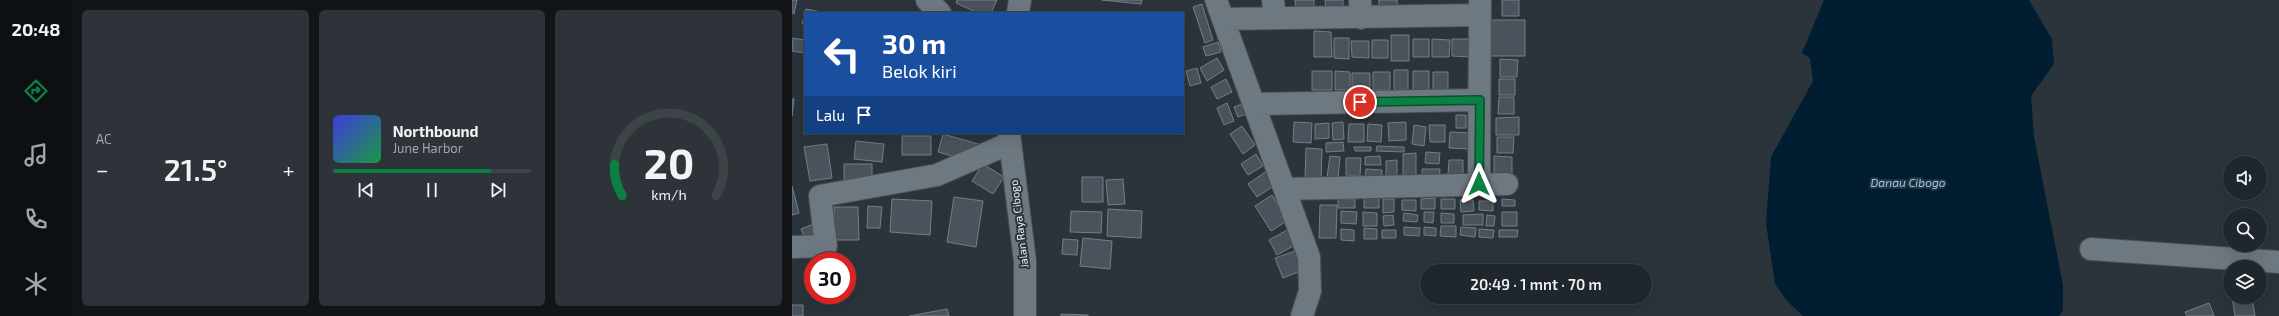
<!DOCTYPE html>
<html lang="id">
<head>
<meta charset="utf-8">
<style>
	body { margin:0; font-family:"Exo 2",sans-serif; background:#2d3338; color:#f1f3f6; height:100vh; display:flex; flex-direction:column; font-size:15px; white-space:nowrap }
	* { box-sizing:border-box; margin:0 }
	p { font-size:13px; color:#a2a5a9 }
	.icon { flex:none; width:22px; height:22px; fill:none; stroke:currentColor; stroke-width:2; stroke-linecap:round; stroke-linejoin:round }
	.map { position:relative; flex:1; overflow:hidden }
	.drawer { display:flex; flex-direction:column; gap:10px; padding:10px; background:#121518; width:720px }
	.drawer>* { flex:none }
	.hud { position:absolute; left:12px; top:12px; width:380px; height:122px; border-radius:0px; box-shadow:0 4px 16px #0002,0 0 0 1px #3d4448; background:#1a4fa0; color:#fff; overflow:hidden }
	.controls { position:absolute; left:1431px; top:156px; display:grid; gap:8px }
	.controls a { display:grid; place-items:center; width:44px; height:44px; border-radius:50%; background:#20272c; box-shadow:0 4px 16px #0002,0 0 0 1px #3d4448; font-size:20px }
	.speed { position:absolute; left:12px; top:252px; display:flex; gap:8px; font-size:20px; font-weight:700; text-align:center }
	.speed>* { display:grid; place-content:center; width:52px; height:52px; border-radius:50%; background:#20272c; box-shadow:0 4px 16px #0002,0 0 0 1px #3d4448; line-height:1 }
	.speed .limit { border:6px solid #d22; background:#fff; color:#111 }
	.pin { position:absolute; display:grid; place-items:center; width:34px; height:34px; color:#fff; margin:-17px; border:2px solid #fff; border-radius:50%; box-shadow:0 1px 4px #0007 }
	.me { position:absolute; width:44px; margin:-22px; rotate:0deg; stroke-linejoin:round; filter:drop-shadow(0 0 3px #0008) }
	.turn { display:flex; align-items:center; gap:14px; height:84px; padding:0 12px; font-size:18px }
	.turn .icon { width:52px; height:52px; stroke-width:2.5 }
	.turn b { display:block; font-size:28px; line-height:34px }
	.then { display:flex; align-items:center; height:38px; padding:0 12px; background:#0003; gap:8px; font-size:15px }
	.big { font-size:30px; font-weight:600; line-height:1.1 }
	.drawer .widget { flex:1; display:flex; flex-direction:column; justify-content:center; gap:6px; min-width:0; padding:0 14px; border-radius:6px; background:#2d3338 }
	.drawer .dial { align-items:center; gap:0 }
	.dial svg { height:104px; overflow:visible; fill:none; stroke:#3d4448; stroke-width:7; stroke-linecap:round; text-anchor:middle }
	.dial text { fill:#f1f3f6; stroke:none }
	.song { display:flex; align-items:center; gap:12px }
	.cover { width:48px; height:48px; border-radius:6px; background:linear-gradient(135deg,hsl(240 70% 55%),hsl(140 70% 35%)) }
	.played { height:4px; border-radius:2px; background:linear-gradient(90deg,#0b8043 80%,#3d4448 80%) }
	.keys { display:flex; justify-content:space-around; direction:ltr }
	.heat { display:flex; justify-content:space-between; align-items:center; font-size:22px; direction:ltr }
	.drawer .tiles { flex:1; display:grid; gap:10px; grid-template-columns:repeat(3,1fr) }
	.trip { position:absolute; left:628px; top:264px; width:232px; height:40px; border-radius:20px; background:#20272c; box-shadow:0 4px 16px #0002,0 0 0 1px #3d4448; font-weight:600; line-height:40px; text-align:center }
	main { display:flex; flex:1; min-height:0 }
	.dock { display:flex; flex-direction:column; width:72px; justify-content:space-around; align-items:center; background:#0d1012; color:#a2a5a9 }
	.dock .icon { width:28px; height:28px }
	.dock .active { color:#0b8043 }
	.dock b { font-size:18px; color:#f1f3f6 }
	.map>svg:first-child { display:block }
	.water { fill:#001d31 }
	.building { fill:#4a535b; stroke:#747e87 }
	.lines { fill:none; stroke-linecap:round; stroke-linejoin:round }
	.minor-casing { stroke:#484f55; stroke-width:24 }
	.minor { stroke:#6e7881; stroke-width:22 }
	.route-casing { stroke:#07532c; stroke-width:10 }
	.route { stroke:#0b8043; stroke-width:7 }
	.labels { text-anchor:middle; stroke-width:4; stroke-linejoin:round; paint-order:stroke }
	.street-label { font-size:11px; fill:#eef4f8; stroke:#2b343b }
	.water-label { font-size:12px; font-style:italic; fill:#89c8fa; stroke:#2b343b }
</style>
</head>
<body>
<main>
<nav class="dock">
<b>20:48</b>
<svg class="icon active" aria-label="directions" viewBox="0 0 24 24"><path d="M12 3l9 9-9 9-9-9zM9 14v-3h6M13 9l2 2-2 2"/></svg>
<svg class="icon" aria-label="music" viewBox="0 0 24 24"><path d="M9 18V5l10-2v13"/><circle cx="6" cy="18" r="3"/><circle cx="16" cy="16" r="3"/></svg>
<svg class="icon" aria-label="phone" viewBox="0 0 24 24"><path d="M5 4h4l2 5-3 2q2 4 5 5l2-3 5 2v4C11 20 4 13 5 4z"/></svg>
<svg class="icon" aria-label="climate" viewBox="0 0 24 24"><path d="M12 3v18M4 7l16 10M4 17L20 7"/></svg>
</nav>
<section class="drawer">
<div class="tiles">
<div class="widget"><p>AC</p>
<div class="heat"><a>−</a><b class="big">21.5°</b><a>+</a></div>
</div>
<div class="widget">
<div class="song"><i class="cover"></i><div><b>Northbound</b><p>June Harbor</p></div></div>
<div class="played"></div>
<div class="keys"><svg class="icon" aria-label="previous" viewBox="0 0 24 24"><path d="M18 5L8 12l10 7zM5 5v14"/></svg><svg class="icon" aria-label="pause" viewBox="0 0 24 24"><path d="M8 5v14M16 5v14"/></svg><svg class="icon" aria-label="next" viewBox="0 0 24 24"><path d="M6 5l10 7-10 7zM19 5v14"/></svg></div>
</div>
<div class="widget dial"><svg viewBox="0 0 100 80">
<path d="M14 69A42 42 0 1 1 86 69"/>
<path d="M14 69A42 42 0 0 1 8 45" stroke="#0b8043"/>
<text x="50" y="56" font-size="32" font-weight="700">20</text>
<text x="50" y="72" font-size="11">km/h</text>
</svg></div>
</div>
</section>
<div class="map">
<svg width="1487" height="316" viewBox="0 0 1487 316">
	<rect width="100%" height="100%" fill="#2b343b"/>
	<path class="water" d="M1032,0H1237L1260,39L1262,64L1239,96L1242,137L1271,285V310L1267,316H1011L995,301L983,284L974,223L979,157L1021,81L1018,58L1010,53Z"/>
	<path class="building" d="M0,0H5L2,14L0,13Z
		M165,0H205L199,13H186L164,3Z
		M310,0H350L349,4Z
		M503,0H522V11L504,12Z
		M533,0H551V8L534,9Z
		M587,0H605L606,11L587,12Z
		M710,0H727V16H710Z
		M410,4L421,40L413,43L401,7Z
		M14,9L29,12V13H13V24H10Z
		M698,20H733V56H699Z
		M522,31L539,32L540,57H522Z
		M599,35H617V61H599Z
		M1,38L13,40V53L0,51Z
		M542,38H557V59L542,58Z
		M621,39H637V57H621Z
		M640,39L658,40L657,57H640Z
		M660,39H678L679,57L660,56Z
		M580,40H596V58H580Z
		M559,41H577V58L560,57Z
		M426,42L429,52L414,56L411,47Z
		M425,58L432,70L415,81L408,68Z
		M708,59L726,60L725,77H708Z
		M405,68L409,83L398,86L394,71Z
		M602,70H616V90H602Z
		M520,71H540V90H520Z
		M543,71L558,72V90H543Z
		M621,71H637V91H621Z
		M581,72H598V90H581Z
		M641,72H656V90H641Z
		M560,73H578V90H560Z
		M434,79L440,92L425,99L419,87Z
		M707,79H723V95H707Z
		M707,97H722V114H706Z
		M0,99H2L0,116Z
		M456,102L460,112L446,117L442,107Z
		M435,103L442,121L432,125L425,108Z
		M664,115H674V128H664Z
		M727,117V135H704V118Z
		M502,122L520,123L519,143L501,142Z
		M551,122L552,139L541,140L540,123Z
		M614,122V140L597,141L596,123Z
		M537,123V138L523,139V124Z
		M557,124H572V142H556Z
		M576,124L590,125L589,142L575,141Z
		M622,125L634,127L632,146L620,144Z
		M637,125H653V142H638Z
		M450,126L463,145L451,154L438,134Z
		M658,132L677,133L676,149L657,148Z
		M151,134L186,144L181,162L146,152Z
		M110,136H139V155H110Z
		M705,137H722L721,153H705Z
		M64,141L92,144L90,162L62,159Z
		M551,142L552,151L534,152V143Z
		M35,144L40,178L18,181L12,147Z
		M585,146L612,147V152L584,151Z
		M562,147H579V151H563Z
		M514,148L530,149L529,180L513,179Z
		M634,152L648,153L647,164L633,163Z
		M624,153V177H611V154Z
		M464,154L471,166L456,175L449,164Z
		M538,156L548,157L546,179L535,177Z
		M588,156L589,165H573V157Z
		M702,156L720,157V175H702Z
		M554,158H569L568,176L554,175Z
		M605,160V176H594V161Z
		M657,160H671V176L656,175Z
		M52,164H80V189H52Z
		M191,164L212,177L201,194L180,181Z
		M574,169L590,170V180L573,179Z
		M630,169H648L647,180L630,179Z
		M476,170L486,183L465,197L456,184Z
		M290,177H311V202H290Z
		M331,179L333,204L316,205L314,180Z
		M0,186L7,213L0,215Z
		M480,195L495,221L479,231L463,206Z
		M162,197L191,201L184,247L155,242Z
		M572,198H587V208H572Z
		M643,198V209H629V199Z
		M100,199L140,201L138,235L98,232Z
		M546,199H563V208H546Z
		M591,199H602V212L591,213Z
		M649,199H663V209H649Z
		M710,199L723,200V206H710Z
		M610,200H624V211L610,210Z
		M668,200H681L682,211L669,212Z
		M687,201H701V211L687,210Z
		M528,205H545L544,238H527Z
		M76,206L90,207L88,228H75Z
		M42,207H66L67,240H42Z
		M316,209L350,211L349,238L315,236Z
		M279,211L310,212L309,233L278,232Z
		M549,211L565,212L564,224L549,223Z
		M571,212L585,213V226H571Z
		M632,212H642L641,223L632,222Z
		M710,212H725V226H710Z
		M612,213L626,215L625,222L611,221Z
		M649,213L662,214V223H649Z
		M691,214V225H671V215Z
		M601,215L602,225L592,226L591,216Z
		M695,215L703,216L702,226H694Z
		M24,223L28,235L14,241L9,229Z
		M649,226H664V237L648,236Z
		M612,227L628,228L627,236L612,235Z
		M632,227L644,228V236L632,235Z
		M669,227L684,228L683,237L668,235Z
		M572,228L585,229V239H572Z
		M497,229L505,244L485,255L477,240Z
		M549,229L562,230V241L549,240Z
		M687,229L702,230L701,238L687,237Z
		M590,230H604V238H590Z
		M707,230H726L725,237H707Z
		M291,238L320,241L318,269L288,266Z
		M271,239L286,240L285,255L270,254Z
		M506,250L514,269L491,278L483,258Z
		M1440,297H1460L1463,316H1443Z
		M1417,303L1422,316H1395L1393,312Z
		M0,305H11V316H0Z
		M155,309L157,316H117Z
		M269,314L296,315V316H269Z"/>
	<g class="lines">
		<g class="minor-casing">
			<path id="minor" d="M135,0L148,13
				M424,0L517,257L518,291L510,316
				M481,0L483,18
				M568,0L569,18
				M226,13L228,0
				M432,19L688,15
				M463,104L687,100
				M217,133L233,261V316
				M687,184L688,1
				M494,189L715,184
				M0,247L34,246L28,196L145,175L218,143
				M1299,249L1487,262"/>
		</g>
		<use href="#minor" class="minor"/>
	</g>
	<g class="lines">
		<g class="route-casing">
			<path id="route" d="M568,102L688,100L687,184"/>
		</g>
		<use href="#route" class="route"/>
	</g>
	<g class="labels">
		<g class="street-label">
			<text transform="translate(227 224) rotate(-97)" y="4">Jalan Raya Cibogo</text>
		</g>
		<g class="water-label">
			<text x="1116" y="187">Danau Cibogo</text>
		</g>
	</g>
</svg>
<div class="controls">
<a><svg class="icon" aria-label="sound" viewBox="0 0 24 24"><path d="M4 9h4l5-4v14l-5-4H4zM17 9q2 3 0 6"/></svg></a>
<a><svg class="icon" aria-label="search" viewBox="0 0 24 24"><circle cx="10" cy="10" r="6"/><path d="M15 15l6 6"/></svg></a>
<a><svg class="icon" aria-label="layers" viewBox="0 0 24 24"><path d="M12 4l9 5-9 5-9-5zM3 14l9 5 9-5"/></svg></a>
</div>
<div class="speed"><div class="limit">30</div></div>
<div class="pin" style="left:568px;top:102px;background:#d93025"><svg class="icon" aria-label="arrive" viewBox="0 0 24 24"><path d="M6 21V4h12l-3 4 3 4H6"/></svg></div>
<svg class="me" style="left:687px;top:184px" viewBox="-20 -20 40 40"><path d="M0-17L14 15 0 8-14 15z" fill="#0b8043" stroke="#fff" stroke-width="4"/></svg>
<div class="trip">20:49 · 1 mnt · 70 m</div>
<div class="hud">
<div class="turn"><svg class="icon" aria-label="left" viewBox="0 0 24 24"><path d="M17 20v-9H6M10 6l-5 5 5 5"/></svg><div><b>30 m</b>Belok kiri</div></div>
<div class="then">Lalu<svg class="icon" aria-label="arrive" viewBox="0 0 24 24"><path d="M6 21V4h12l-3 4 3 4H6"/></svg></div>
</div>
</div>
</main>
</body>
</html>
